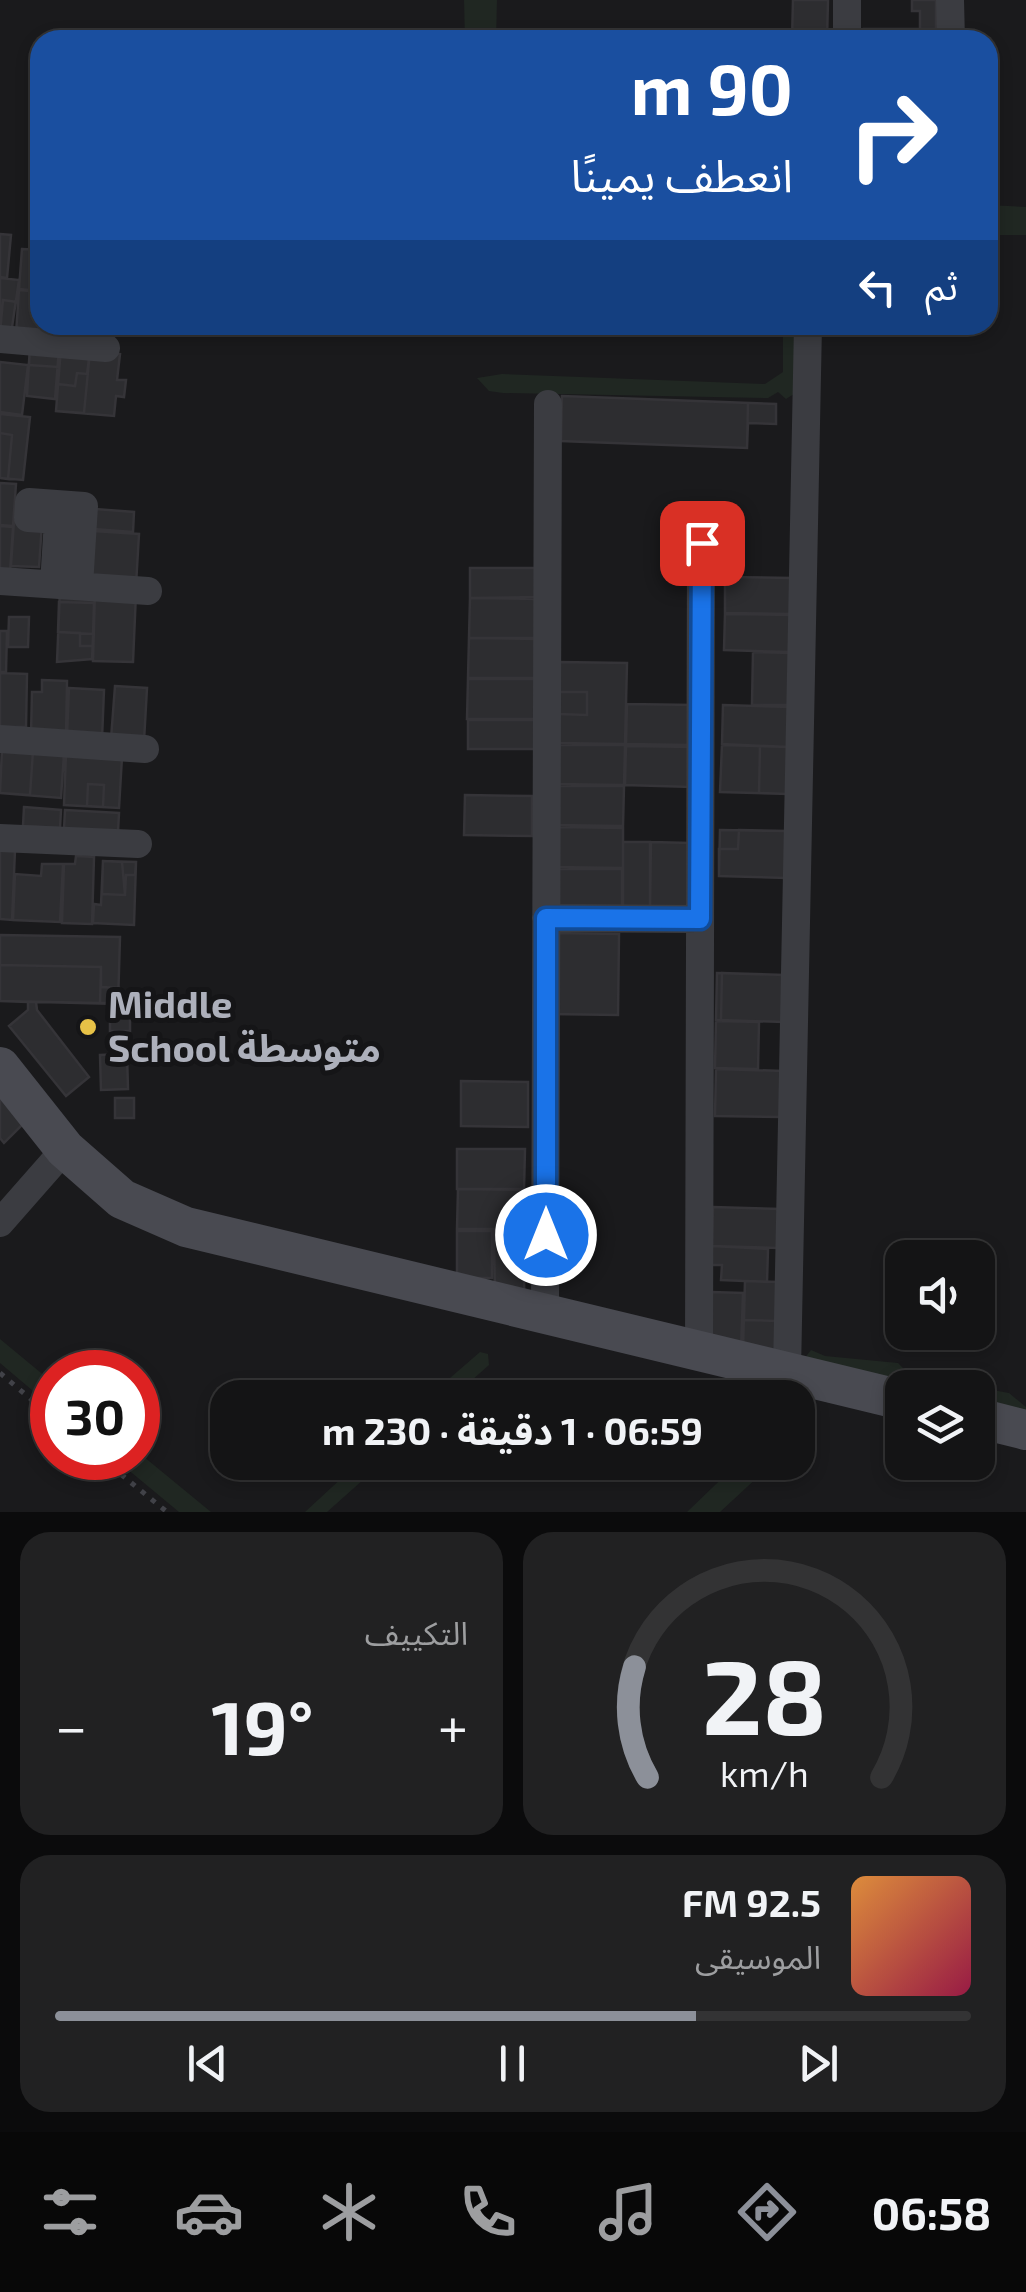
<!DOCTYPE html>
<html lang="ar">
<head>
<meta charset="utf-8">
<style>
	body { margin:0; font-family:"Exo 2","Noto Sans Arabic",sans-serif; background:#212122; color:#f1f3f6; direction:rtl; height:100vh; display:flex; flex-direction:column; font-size:38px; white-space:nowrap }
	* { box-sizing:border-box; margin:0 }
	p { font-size:32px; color:#9d9ea0 }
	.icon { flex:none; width:55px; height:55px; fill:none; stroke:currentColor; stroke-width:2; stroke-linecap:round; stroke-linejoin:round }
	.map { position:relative; height:1512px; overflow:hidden; direction:ltr }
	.sheet { display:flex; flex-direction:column; gap:20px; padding:20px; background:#0b0b0c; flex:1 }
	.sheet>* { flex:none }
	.hud { position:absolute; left:30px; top:30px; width:968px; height:305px; border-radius:30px; box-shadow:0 5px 15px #0003,0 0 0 2px #333334; direction:rtl; background:#1a4fa0; color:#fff; overflow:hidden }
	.buttons { position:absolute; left:885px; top:1240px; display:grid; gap:20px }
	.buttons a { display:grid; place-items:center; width:110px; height:110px; border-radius:20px; background:#141415; box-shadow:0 5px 15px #0003,0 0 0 2px #333334; font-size:50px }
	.speed { position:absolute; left:30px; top:1350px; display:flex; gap:20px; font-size:50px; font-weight:700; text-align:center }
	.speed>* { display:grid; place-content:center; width:130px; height:130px; border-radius:50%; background:#141415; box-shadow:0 5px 15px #0003,0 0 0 2px #333334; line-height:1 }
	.speed .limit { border:15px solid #d22; background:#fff; color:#111 }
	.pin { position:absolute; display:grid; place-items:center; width:85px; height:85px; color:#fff; margin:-42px; border-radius:20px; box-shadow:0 5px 15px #0006 }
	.me { position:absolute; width:110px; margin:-55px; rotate:0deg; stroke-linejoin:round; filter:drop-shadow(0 0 8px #0008) }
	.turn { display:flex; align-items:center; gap:35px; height:210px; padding:0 40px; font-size:45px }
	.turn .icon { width:130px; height:130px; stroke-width:2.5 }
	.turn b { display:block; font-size:70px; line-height:85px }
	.then { display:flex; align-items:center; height:95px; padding:0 40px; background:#0003; gap:20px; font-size:38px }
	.big { font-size:75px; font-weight:700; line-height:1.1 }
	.sheet .widget { flex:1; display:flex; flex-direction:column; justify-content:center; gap:15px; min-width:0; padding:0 35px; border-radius:30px; background:#212122 }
	.sheet .dial { align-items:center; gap:0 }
	.dial svg { height:260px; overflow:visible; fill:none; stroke:#333334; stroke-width:7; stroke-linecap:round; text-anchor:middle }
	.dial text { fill:#f1f3f6; stroke:none }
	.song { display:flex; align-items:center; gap:30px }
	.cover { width:120px; height:120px; border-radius:15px; background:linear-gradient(135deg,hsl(30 70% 55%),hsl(340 70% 35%)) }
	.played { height:10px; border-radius:5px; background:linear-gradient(90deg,#8c9099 70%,#333334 70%) }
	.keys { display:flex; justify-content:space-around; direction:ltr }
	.heat { display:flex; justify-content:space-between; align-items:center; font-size:55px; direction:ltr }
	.sheet .tiles { flex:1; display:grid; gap:20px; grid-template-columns:1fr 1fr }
	.widget:last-child { grid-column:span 2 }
	.trip { position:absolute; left:210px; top:1380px; width:605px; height:100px; border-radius:30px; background:#141415; box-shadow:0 5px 15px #0003,0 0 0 2px #333334; font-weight:700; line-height:100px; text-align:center; direction:rtl }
	.tabs { display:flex; height:160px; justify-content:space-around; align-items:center; background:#080808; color:#9d9ea0 }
	.tabs .icon { width:70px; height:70px }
	.tabs .active { color:#8c9099 }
	.tabs b { font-size:45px; color:#f1f3f6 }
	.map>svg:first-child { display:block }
	.green { fill:#202722 }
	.building { fill:#2d2d30; stroke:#353438; stroke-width:2.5 }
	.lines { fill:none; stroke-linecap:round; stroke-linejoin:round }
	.path { stroke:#414248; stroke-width:5; stroke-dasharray:5 8; stroke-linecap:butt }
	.street { stroke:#3b3c41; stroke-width:28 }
	.secondary { stroke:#494a51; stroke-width:40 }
	.route-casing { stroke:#114b97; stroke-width:25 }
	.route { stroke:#1a73e8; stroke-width:18 }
	.poi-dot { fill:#e7c247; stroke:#151517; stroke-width:4 }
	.labels { text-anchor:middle; stroke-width:10; stroke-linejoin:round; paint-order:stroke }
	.poi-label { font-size:38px; font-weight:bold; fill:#adb0bb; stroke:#151517; text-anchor:start }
</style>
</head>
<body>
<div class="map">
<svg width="1026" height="1512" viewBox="0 0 1026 1512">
	<rect width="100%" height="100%" fill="#1a1a1c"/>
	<path class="green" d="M464,0H497L496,40H465Z
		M988,205L1026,207V235H988Z
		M783,325H799L797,392L786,399L778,392L768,398L503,393L489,391L477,378L502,374L765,384L783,372Z
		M0,1339L52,1382V1407L0,1363Z
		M811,1350L825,1356L898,1363L910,1375L1009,1393L1026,1407V1421L978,1409V1388H902L804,1359Z
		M480,1352L488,1354L489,1365L453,1397H428Z
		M138,1452L211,1512H179L114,1458H138Z
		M739,1462L773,1463L720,1512H687Z
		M358,1463H382L327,1512H305Z"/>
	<path class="building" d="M793,0H828L827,40H792Z
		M912,0H936V40H864V29H920V11H912Z
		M864,29H936V40H864Z
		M0,234L11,235L7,278L0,277Z
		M22,249L40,250V291L19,289Z
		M0,278L19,280L17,302L3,300L0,333Z
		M0,278L19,280L11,334L0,333Z
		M19,290L40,292V325H64L63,339L16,334Z
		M66,325H102L101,341L65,338Z
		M30,346L59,348L58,367L29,365Z
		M30,346L59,348L55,399L27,396Z
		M61,348L90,351L87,374L77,373L75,386L58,384Z
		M61,348L90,351L84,413L56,411Z
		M61,348L120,354L117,380H126L124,397L116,396L114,416L56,411Z
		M0,362L28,365L22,415L0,412Z
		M562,396L748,403L747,448L561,441Z
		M562,396L776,404V424L748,423L747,448L561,441Z
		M0,414L30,417L23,480L0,478Z
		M0,433L12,435L8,479L0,478Z
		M0,483L16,484L13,526L0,525Z
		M95,509L134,512L133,532L94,529Z
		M14,521L42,523L39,567L11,566Z
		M0,526L13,527L10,572L0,571Z
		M93,531L139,534L136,585L91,582Z
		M470,568H537V597L470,598Z
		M725,577L792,578V614L725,613Z
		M60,590L95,591L92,659L57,662Z
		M95,592L136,593L133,662L93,661Z
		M470,598L537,599V638H469Z
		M59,602L94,603L93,634L58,632Z
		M59,602L94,603L93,646H80V633L58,632Z
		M725,614L792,615L791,652L724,650Z
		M9,617H29L28,647H8Z
		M0,631H7L6,672H0Z
		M469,638L536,639V678H468Z
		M753,652L791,653V705H752Z
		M559,662L627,663L625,744L558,743Z
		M0,673L27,674L26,727H0Z
		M468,679H535V719H467Z
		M42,680L67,681L66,736L31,735L32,692H42Z
		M115,686L147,688L144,741L111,739Z
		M69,688L104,690L102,739L67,737Z
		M559,692H587V715L558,714Z
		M627,704L694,705L693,745L626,744Z
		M723,705L791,707L789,747L722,744Z
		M468,720H535V749H468Z
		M558,745H625L624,785L557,784Z
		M722,745L789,747L788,794L720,792Z
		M626,746L693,747L692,787L625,785Z
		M760,746L789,747L788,794L759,793Z
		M2,749L33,751L30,795L0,793Z
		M2,749L64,753L61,798L0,793Z
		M66,754L122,757L119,808L64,805Z
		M88,784L104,785L103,807L87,806Z
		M557,786H624L623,826L556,825Z
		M465,795L532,796V836L464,835Z
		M24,807L61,810L60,828L23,826Z
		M65,810L119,813L118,832L64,829Z
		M556,827L623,828V868L555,867Z
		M720,830L787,831L786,878L719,876Z
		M739,830L787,831L786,878L719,876V849H738Z
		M623,842H650V909H623Z
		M651,842L690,843V910H650Z
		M0,849L15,850L12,920L0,919Z
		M76,856L94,857L92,924L62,923L64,864H75Z
		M103,861L122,862L125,895L102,894Z
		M103,861L136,862L135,875H126L125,895L102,894Z
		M103,861L136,862L134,925L93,923L94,904L101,905Z
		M42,864H63L60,922L13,920L15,874L41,876Z
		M555,869H622V909L554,908Z
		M552,933L619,934L618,1015L550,1014Z
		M0,935L120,937L118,1004H130V1031H110V1003L36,1002L37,1010L89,1077L66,1096L9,1026L28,1010V1002L0,1001Z
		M0,965L101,967L100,1003L0,1001Z
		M0,965L101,967V987L119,988L118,1004L0,1001Z
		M717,973L784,975L783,1022L716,1020Z
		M722,973L784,975L783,1022L721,1020Z
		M28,1002H36L37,1010L89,1077L66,1096L9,1026L28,1010Z
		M716,1021L759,1022L758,1069L715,1068Z
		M127,1054L128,1089L101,1090L100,1055Z
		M716,1069L783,1071L782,1117L715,1116Z
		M461,1081L528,1082V1127L461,1126Z
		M0,1098L25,1122L4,1143L0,1138Z
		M115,1098H134V1118H115Z
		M457,1149H525L524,1189H457Z
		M458,1189L525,1190V1229H457Z
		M713,1207L781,1209L779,1248L712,1246Z
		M494,1230H525L524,1297H495Z
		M457,1231H492V1278H457Z
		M712,1246L768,1249L767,1282L721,1280L722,1265H711Z
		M745,1281L778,1282L777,1321L744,1320Z
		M745,1281L778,1282L776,1351L743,1349Z
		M711,1292L743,1293L741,1349L709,1348Z"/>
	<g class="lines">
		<path class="path" d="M0,1373L52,1417
			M101,1458L167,1512"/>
		<path class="street" d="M950,0L951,40
			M847,40V0
			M0,339L106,348
			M0,581L148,591
			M54,584L58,520L28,518L29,502L84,506L79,586
			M0,739L145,749
			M0,838L138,844
			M546,918L700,919
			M0,1223L65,1149
			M545,1314L548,404
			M699,1350L701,543
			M787,1371L808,325"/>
		<path class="secondary" d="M0,1067L65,1149L122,1199L186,1227L902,1400
			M978,1418L1026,1430"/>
	</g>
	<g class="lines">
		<g class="route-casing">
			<path id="route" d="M546,1235V918L700,919L702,543"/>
		</g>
		<use href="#route" class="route"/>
	</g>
	<circle class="poi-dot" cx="88" cy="1027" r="10"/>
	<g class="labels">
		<g class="poi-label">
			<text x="108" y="1018">Middle<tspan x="108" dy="44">School متوسطة</tspan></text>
		</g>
	</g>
</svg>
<div class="buttons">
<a><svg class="icon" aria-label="sound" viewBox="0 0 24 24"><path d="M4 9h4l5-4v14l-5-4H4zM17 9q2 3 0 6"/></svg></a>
<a><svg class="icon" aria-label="layers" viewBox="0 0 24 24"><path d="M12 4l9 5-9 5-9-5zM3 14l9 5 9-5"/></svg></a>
</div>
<div class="speed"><div class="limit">30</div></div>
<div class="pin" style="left:702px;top:543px;background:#d93025"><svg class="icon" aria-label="arrive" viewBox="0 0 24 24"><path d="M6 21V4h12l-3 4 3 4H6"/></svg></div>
<svg class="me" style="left:546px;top:1235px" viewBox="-20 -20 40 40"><circle r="17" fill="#1a73e8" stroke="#fff" stroke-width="3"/><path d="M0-11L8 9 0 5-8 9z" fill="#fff"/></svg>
<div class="trip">06:59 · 1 دقيقة · 230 m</div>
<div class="hud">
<div class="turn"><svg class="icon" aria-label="right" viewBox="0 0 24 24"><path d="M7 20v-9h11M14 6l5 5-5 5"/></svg><div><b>90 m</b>انعطف يمينًا</div></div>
<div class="then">ثم<svg class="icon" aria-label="left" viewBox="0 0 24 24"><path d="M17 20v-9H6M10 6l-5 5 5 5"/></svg></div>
</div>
</div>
<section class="sheet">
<div class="tiles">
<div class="widget dial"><svg viewBox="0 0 100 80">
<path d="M14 69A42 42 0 1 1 86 69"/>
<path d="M14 69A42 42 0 0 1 10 35" stroke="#8c9099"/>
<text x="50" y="56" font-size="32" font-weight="700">28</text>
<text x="50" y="72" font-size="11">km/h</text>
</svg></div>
<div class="widget"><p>التكييف</p>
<div class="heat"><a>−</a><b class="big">19°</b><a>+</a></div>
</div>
<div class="widget">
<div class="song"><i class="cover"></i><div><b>92.5 FM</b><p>الموسيقى</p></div></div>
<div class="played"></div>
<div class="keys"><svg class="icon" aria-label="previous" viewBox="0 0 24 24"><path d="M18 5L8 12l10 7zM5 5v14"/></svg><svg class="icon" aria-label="pause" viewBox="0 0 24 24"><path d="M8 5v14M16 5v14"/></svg><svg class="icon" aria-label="next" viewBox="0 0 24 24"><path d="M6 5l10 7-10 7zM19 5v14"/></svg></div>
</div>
</div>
</section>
<nav class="tabs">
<b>06:58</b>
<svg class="icon active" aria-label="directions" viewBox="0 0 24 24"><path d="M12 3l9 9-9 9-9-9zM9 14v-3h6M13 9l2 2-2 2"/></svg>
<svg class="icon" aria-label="music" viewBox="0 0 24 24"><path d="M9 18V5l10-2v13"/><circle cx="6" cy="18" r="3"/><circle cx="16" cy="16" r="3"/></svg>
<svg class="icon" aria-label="phone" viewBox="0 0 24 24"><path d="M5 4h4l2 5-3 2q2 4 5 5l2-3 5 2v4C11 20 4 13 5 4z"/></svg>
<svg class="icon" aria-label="climate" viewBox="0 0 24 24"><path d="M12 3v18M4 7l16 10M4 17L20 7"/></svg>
<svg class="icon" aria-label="car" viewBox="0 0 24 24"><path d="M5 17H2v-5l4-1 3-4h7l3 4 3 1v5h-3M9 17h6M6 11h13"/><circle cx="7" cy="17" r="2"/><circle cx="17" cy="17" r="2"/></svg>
<svg class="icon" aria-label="filters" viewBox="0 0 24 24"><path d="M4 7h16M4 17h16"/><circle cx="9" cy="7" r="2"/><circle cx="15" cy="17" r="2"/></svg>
</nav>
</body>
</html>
